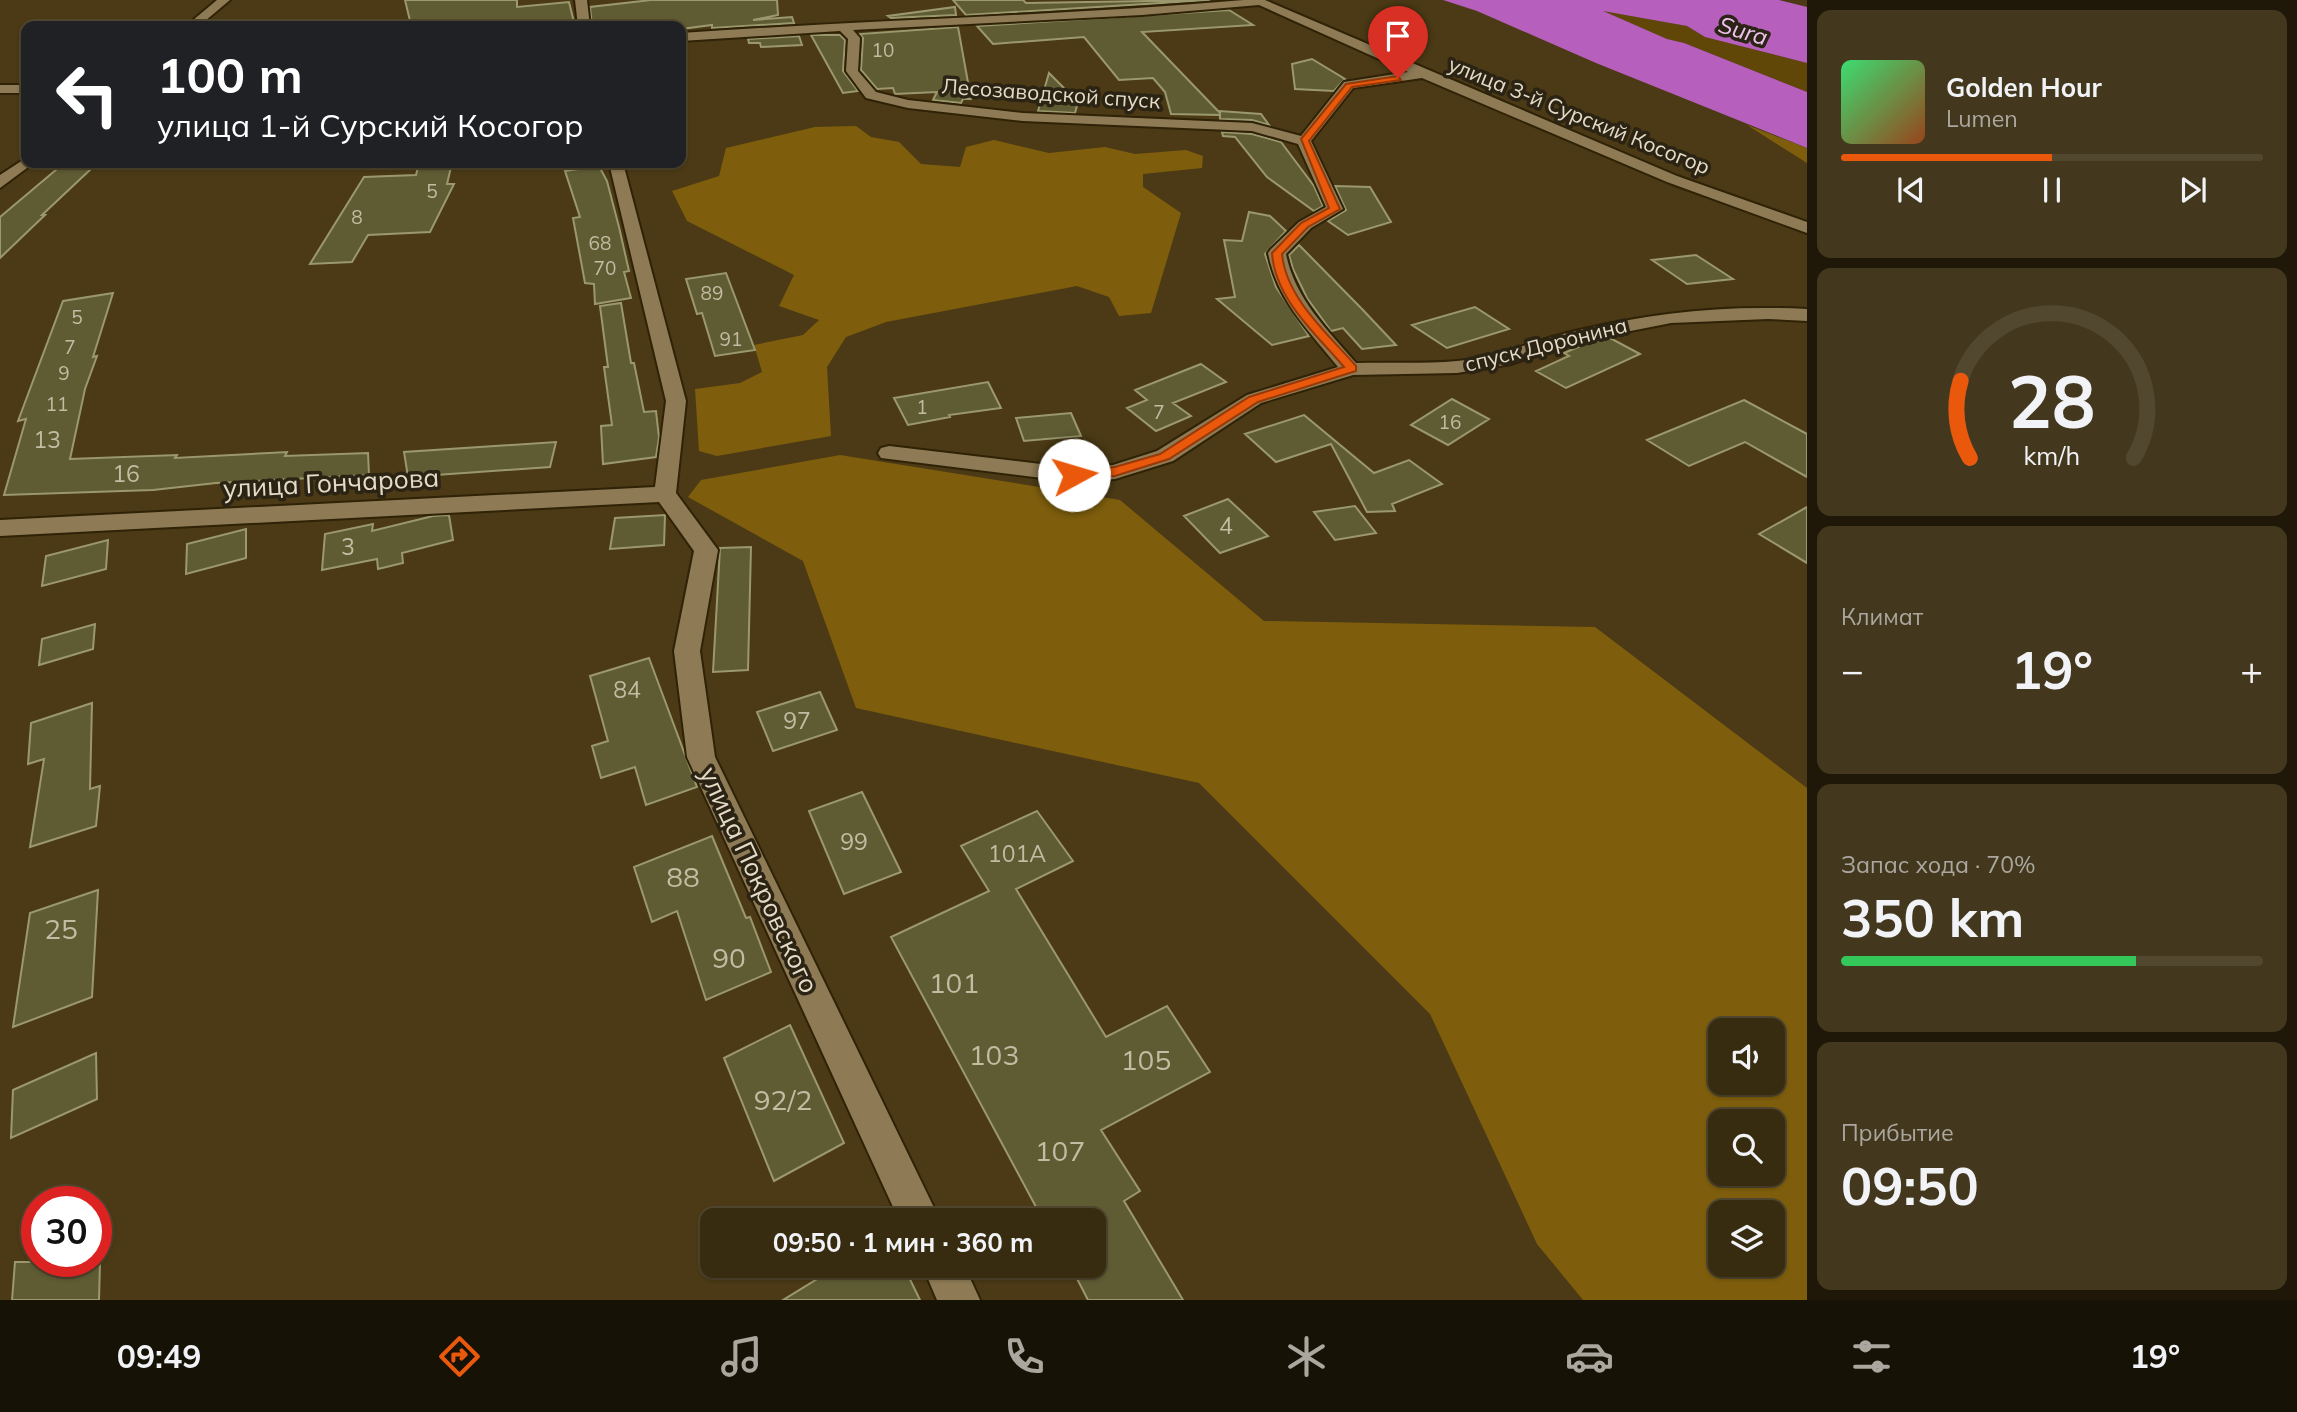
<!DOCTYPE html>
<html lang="ru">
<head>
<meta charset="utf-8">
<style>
	body { margin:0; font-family:Mulish,sans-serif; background:#43381e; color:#f1f3f6; height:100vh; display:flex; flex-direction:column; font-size:26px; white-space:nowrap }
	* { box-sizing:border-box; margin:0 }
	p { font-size:23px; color:#aba79f }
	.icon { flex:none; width:38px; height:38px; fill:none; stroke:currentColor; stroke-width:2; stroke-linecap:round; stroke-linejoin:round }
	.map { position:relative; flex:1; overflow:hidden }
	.panel { display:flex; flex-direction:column; gap:10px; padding:10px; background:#1f1809; width:490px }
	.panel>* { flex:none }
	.top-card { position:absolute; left:21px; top:21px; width:665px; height:147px; border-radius:14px; box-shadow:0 2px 5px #0004,0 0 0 2px #524830; background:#202124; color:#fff; overflow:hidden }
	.fabs { position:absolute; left:1708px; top:1018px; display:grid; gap:14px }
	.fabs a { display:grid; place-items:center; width:77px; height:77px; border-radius:14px; background:#382c10; box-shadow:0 2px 5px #0004,0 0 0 2px #524830; font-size:35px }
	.speed { position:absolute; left:21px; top:1186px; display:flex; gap:14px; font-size:35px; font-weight:700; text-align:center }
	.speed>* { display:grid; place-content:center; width:91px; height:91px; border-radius:50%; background:#382c10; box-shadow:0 2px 5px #0004,0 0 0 2px #524830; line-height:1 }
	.speed .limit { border:10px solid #d22; background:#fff; color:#111 }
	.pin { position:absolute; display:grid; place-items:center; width:60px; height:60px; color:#fff; margin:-72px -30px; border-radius:50% 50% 50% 0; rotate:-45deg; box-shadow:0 0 7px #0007 }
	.pin .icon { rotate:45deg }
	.me { position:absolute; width:77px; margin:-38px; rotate:84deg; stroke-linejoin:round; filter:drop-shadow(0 0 5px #0008) }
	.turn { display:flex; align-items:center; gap:24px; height:147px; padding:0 21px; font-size:32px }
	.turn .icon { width:91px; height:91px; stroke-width:2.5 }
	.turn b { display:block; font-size:49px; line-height:60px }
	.big { font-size:52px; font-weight:700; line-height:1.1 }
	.panel .widget { flex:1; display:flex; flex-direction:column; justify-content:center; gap:10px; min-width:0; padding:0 24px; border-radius:14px; background:#43381e }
	.panel .dial { align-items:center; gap:0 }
	.dial svg { height:182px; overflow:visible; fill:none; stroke:#524830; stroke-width:7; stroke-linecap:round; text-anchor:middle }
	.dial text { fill:#f1f3f6; stroke:none }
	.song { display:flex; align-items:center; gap:21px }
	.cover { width:84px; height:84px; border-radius:10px; background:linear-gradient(135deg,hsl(140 70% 55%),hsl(20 70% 35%)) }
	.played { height:7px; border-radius:4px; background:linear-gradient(90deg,#ea580c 50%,#524830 50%) }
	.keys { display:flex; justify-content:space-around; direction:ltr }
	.heat { display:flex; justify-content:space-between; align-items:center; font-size:38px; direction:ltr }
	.charge { height:10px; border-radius:5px; background:linear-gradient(90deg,#34c759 70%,#524830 0) }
	.trip { position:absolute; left:700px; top:1208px; width:406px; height:70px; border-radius:14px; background:#382c10; box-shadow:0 2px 5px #0004,0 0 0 2px #524830; font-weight:700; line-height:70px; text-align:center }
	.tabs { display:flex; height:112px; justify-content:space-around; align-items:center; background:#161206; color:#aba79f }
	.tabs .icon { width:49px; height:49px }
	.tabs .active { color:#ea580c }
	.tabs b { font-size:32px; color:#f1f3f6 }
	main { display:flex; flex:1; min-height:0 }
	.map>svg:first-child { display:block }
	.green { fill:#604708 }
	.forest { fill:#7e5e0c; fill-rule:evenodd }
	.water { fill:#b65fbd }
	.building { fill:#5f5c34; stroke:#9b986e; stroke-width:2 }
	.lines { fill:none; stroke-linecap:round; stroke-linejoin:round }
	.street-casing { stroke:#2f2206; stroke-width:4 }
	.street { fill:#8e7b55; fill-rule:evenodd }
	.route { fill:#ea580c; stroke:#983908; stroke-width:2 }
	.labels { text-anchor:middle; stroke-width:7; stroke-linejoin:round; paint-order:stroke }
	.far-number-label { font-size:19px; fill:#c4bba2 }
	.far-street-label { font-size:21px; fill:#e5dbc7; stroke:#2b2313 }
	.far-water-label { font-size:23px; font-style:italic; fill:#efc3f1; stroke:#2b2313 }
	.number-label { font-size:23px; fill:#c4bba2 }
	.street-label { font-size:26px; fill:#e5dbc7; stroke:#2b2313 }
	.near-number-label { font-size:28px; fill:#c4bba2 }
</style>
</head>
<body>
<main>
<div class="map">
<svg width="1807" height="1300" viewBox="0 0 1807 1300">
	<rect width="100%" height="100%" fill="#4b3a15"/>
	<path class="green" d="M1599,10L1687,26L1705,37L1807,63V92L1684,43L1667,39Z"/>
	<path class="forest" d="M1747,125L1807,148V163Z
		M856,126L871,137L899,142L921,164L960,167L966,147L994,140L1049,153L1105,147L1135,154L1186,150L1203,156L1202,168L1143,174V187L1181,213L1151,313L1119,316L1109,297L1077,286L886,322L846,337L827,367L831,436L717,456L699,451L695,389L740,383L762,372L754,345L803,335L819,320L779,306L794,275L687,221L672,191L719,176L726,148L815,127Z
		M840,455L1120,500L1264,621L1595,627L1807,788V1300H1583L1537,1244L1430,1014L1199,783L856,708L803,561L688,497L701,480ZM1720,1031H1773V1083H1720ZM1720,1122H1773V1174H1720ZM1720,1213H1773V1265H1720Z"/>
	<path class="water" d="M1443,0H1779L1807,7V63L1705,37L1687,26L1603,11L1667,39L1684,43L1807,92V148L1596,63L1477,11Z"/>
	<path class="building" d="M405,0H517V7L569,2L575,26H447L450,21L411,25Z
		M651,0H777L778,15L753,20L792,17L794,23L712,28V25L681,29V26H592L590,7Z
		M953,0H1023L1026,3L1210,0L966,15Z
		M955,7L956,15L891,18L888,16Z
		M1229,10L1253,25L1142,32L1220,113V111L1261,114L1269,125L1252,120L1220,119V115L1171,114L1165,92L1153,78L1119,80L1084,37L993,44L977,26Z
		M958,27L971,99H963L961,103L933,100L937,92L895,94L893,88L877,89L861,70L863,38L860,34Z
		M811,35H840L845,40L843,71L858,91L843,93Z
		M799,36L802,45L761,47L760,43H749L748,39Z
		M1312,59L1345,79L1334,91L1295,89L1292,64Z
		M1049,73L1078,102L1075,113L1038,111Z
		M1222,132L1252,134L1281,142L1314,186L1323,206L1314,211L1267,177L1235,137L1223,136Z
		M419,163H452L447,184H454L430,232L368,235L352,262L310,264L364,177L416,175Z
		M599,166L607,181L619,227L629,271L624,272L631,298L595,304L594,284L585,283L573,218L580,217L565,171Z
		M92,168L42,215H45L0,258V217L57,169Z
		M1335,186L1370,187L1391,222L1348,235L1328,221L1346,210Z
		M1249,212L1270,216L1286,231L1265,254L1276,287L1309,336L1272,345L1217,299L1235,297L1224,240L1242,241Z
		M1299,245L1362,309L1396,345L1362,349L1343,328L1331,331L1307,298L1293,269L1289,255Z
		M1696,255L1733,279L1687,284L1652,260Z
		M726,273L755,350L715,356L702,313L697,314L686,279Z
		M113,293L93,357L97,356L85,389L70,459L177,455L175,458L287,452L285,456L368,453L369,475L216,483L153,490L4,495L26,419L18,421L63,301Z
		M621,303L631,363H634L644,412L656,411L659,438L656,457L603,464L601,426L612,425L604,367H608L600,306Z
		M1475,307L1509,329L1447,348L1412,325Z
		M1610,338L1640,354L1566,388L1536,371L1569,356L1564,353L1590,342Z
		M1201,364L1226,382L1173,403L1191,416L1156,431L1127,408L1147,400L1135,390Z
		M988,382L1001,408L949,415L950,417L908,425L894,398Z
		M1452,399L1489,419L1448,445L1411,425Z
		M1744,400L1807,434V477L1745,442L1689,466L1647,440Z
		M1071,413L1081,436L1024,441L1016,418Z
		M1304,415L1374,473L1409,460L1442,484L1392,504L1395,511L1367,512L1331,444L1276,462L1245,434Z
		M556,442L550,467L408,477L404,452Z
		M1228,499L1268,536L1220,553L1184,516Z
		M1355,506L1376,533L1335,540L1314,512Z
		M1807,507V563L1759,534Z
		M449,515L453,540L402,553L403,563L378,569L377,559L322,570L325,534L373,524L372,531L433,516Z
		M665,515L664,545L610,549L615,518Z
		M246,529V558L186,574L187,544Z
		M108,540L106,569L42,586L46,556Z
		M751,547L748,670L713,672L720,548Z
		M95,624L93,649L39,665L42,639Z
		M649,658L697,787L646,805L635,767L601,778L592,746L608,741L590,676Z
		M820,692L837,730L773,751L757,712Z
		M92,703L90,789L100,786L96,826L30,847L44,759L28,764L31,723Z
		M862,792L901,872L844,894L809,811Z
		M1037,811L1073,861L1016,889L1106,1037L1167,1006L1210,1072L1101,1130L1140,1191L1124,1201L1183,1300H1088L1070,1265H1094V1220H1043L891,937L989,891L961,846Z
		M712,836L746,918L750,917L771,972L706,1000L677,911L652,922L634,867Z
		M98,890L92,997L13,1027L30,913Z
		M790,1025L844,1143L774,1181L724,1058Z
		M96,1053L97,1099L11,1138L13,1090Z
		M15,1262H100L99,1300H12Z
		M840,1265H903L920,1300H783Z"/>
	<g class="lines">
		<g class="street-casing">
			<path id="street" d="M217,0H230L199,26H186Z
				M575,0H587L590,26H578Z
				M1244,0H1265L1677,176L1807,222V233L1667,182L1422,78L1353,88L1311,141L1343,209L1311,228L1286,254C1295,299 1327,329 1356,363C1390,362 1424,364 1457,361C1499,357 1535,340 1575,331C1655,312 1725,305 1807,309V321L1768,319L1671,323L1580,341L1511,364L1457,373L1353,375L1261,403L1173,461L1115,479L1074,482L881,458L878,453L881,448L889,446L1074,468L1113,465L1157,451L1247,395L1338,367C1309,331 1277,300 1268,253L1271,249L1299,222L1326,207L1298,144L1252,131L1023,121L908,108L866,98L846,71L848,39L840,31L681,41V33C868,20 1057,16 1244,0ZM1259,5L1408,72L1344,82L1301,136L1252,123L1023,113L908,100L876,92L858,71L860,38L853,30L1142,15Z
				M0,85H26V93H0Z
				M26,158V163H33L31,165L0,188V175Z
				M609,163H623L686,401L676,493L718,550L700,651L715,757L940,1220H899L687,757L674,651L694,551L659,502L0,536V520L655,487L666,401Z
				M922,1265H964L980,1300H937Z"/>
		</g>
		<use href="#street" class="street"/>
	</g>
	<path class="route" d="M1398,76L1401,80L1352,87L1309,141L1340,209L1308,227L1282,254C1286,298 1328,334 1356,366V371L1258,402L1169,459L1115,476L1069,479V472L1115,467L1160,454L1249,397L1344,367C1316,334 1275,299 1272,253L1301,223L1329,208L1301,139L1346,84Z"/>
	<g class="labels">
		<g class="far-number-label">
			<text x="883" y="57">10</text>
			<text x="432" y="198">5</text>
			<text x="357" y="224">8</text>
			<text x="600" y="250">68</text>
			<text x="605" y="275">70</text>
			<text x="712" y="300">89</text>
			<text x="77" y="324">5</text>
			<text x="731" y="346">91</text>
			<text x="70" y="354">7</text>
			<text x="64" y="380">9</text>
			<text x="57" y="411">11</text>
			<text x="922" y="414">1</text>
			<text x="1159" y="419">7</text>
			<text x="1450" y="429">16</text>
		</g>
		<g class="far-street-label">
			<text transform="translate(1051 94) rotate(4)" y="7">Лесозаводской спуск</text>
			<text transform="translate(1579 116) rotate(22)" y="7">улица 3-й Сурский Косогор</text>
			<text transform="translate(1546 345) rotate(-14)" y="7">спуск Доронина</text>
		</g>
		<g class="far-water-label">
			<text transform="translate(1743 31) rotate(16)" y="8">Sura</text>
		</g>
		<g class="number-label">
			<text x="47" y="448">13</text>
			<text x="126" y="482">16</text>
			<text x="1226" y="534">4</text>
			<text x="348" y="555">3</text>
			<text x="627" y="698">84</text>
			<text x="797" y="729">97</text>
			<text x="854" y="850">99</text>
			<text x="1017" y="862">101А</text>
		</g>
		<g class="street-label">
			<text transform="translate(331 483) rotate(-3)" y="9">улица Гончарова</text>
			<text transform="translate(759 880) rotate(65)" y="9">улица Покровского</text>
		</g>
		<g class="near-number-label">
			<text x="683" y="887">88</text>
			<text x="61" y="939">25</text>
			<text x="729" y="968">90</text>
			<text x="954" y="993">101</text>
			<text x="994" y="1065">103</text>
			<text x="1146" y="1070">105</text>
			<text x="783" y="1110">92/2</text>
			<text x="1060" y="1161">107</text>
		</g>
	</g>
</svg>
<div class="fabs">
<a><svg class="icon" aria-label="sound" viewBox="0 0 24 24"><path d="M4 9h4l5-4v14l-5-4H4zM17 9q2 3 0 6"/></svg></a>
<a><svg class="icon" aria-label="search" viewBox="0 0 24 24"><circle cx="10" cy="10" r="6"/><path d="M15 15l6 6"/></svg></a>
<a><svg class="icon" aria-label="layers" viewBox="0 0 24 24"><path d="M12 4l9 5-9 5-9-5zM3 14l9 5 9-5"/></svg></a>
</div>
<div class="speed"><div class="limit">30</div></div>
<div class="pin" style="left:1398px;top:78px;background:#d93025"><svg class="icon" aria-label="arrive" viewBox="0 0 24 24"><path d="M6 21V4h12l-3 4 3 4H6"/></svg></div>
<svg class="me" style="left:1074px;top:475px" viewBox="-20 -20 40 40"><circle r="19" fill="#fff"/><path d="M0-13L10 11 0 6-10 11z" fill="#ea580c"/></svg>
<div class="trip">09:50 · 1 мин · 360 m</div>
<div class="top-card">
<div class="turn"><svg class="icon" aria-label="left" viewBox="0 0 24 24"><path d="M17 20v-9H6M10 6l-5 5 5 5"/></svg><div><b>100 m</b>улица 1-й Сурский Косогор</div></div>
</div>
</div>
<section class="panel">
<div class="widget">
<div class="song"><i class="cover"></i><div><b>Golden Hour</b><p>Lumen</p></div></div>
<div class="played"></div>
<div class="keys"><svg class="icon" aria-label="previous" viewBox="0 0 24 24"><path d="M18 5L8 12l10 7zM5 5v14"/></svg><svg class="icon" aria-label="pause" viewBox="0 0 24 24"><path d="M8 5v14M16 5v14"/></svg><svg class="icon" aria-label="next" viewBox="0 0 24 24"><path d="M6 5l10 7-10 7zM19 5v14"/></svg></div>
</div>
<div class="widget dial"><svg viewBox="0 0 100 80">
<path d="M14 69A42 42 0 1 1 86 69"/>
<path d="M14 69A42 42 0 0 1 10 35" stroke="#ea580c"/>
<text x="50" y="56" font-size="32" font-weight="700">28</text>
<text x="50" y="72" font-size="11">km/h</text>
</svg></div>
<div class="widget"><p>Климат</p>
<div class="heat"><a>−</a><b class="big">19°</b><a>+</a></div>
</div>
<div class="widget"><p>Запас хода · 70%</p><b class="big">350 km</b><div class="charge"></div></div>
<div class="widget"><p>Прибытие</p><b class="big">09:50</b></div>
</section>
</main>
<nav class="tabs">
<b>09:49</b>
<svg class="icon active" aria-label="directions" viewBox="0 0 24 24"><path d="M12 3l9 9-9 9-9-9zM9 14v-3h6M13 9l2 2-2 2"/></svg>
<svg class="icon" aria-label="music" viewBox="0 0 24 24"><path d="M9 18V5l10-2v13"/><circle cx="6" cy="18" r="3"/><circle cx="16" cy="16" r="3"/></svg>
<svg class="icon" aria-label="phone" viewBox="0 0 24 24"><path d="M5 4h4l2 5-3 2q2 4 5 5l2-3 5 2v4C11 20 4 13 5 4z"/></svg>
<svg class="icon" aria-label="climate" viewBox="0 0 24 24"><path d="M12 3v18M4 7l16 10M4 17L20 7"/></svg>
<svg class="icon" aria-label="car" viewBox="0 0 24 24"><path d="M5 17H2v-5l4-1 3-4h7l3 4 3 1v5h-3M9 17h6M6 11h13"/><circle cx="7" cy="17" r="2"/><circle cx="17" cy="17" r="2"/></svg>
<svg class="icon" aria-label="filters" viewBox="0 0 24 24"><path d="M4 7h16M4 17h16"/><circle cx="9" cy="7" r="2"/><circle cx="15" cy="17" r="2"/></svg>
<b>19°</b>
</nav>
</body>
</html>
